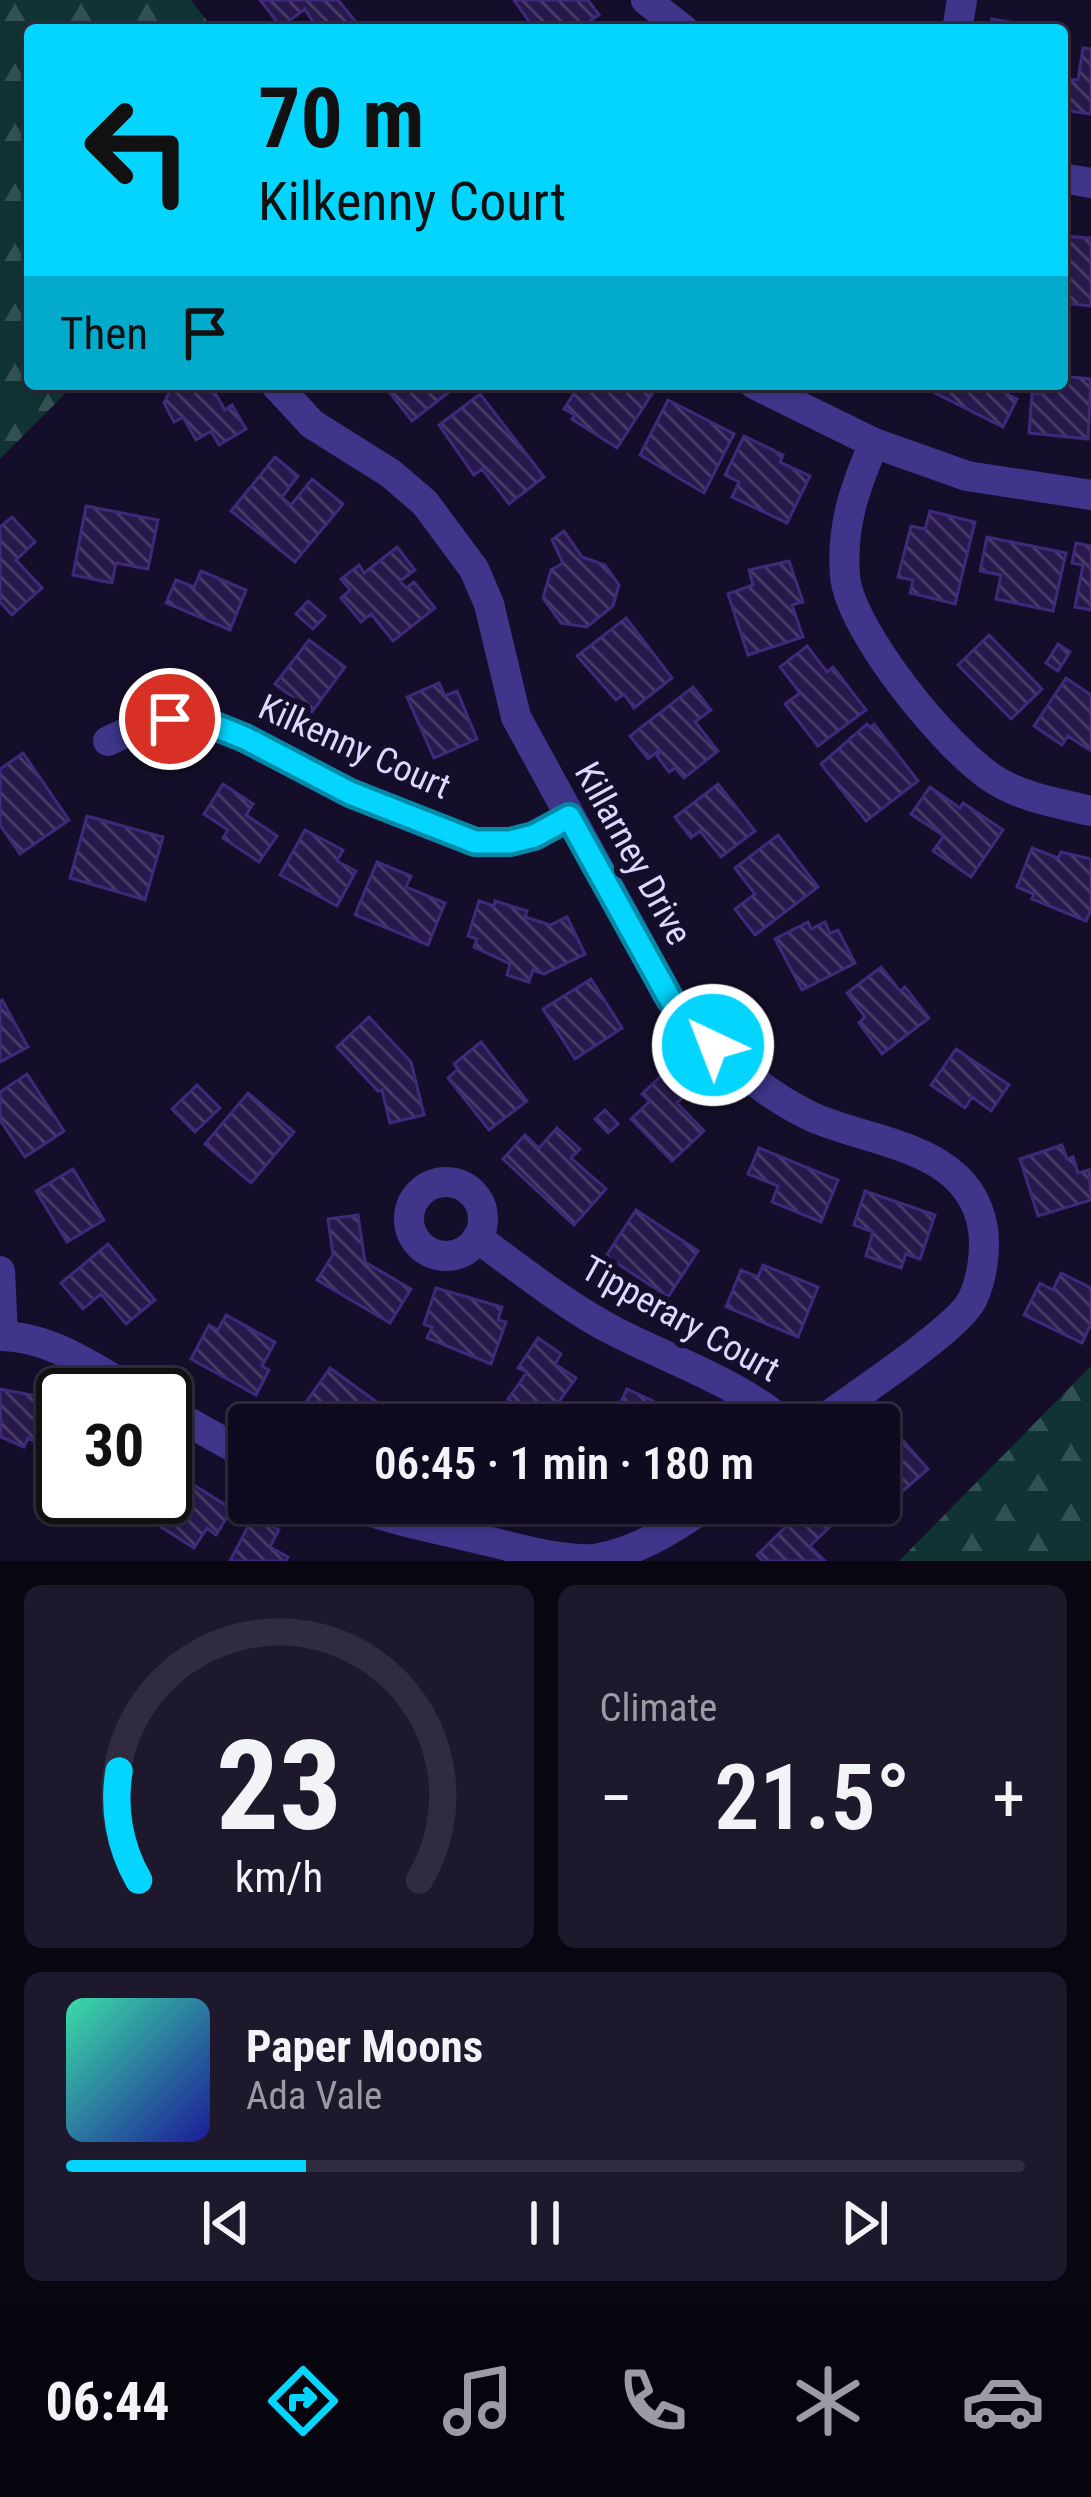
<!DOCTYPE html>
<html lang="en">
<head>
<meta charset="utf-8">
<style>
	body { margin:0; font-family:"Roboto Condensed",sans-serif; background:#1e182d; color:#f1f3f6; height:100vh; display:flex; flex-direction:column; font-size:45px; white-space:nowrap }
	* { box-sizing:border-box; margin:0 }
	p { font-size:39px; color:#9c9aa5 }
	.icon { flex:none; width:66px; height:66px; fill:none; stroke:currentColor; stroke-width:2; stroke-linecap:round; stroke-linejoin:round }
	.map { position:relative; height:1561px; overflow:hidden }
	.side { display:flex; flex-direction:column; gap:24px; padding:24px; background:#090612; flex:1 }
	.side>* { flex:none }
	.top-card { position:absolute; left:24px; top:24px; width:1044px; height:366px; border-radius:12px; box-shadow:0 3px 9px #0004,0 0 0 3px #302b3e; background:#03d5ff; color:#111; overflow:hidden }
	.speed { position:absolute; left:36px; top:1368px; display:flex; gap:24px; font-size:60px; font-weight:700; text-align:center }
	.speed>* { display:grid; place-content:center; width:156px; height:156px; border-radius:50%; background:#100a20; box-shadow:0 3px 9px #0004,0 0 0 3px #302b3e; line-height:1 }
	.speed .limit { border:6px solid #111; border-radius:18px; background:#fff; color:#111 }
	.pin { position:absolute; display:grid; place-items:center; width:102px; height:102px; color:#fff; margin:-51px; border:6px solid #fff; border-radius:50%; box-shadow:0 3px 12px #0007 }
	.me { position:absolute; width:132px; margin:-66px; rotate:317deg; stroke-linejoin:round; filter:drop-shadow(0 0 9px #0008) }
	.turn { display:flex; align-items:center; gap:42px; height:252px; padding:0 36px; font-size:54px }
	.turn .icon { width:156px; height:156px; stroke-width:2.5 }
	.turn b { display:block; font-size:84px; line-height:102px }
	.then { display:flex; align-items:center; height:114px; padding:0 36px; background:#0003; gap:24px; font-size:45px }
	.big { font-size:90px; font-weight:600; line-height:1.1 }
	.side .card { flex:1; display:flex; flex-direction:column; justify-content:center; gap:18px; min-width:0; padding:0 42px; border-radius:18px; background:#1e182d }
	.side .dial { align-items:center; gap:0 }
	.dial svg { height:312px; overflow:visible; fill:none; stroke:#302b3e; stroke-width:7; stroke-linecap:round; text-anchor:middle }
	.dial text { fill:#f1f3f6; stroke:none }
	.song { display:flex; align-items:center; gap:36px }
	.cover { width:144px; height:144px; border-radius:18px; background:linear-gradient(135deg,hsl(160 70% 55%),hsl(240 70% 35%)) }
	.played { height:12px; border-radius:6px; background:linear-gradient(90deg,#03d5ff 25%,#302b3e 25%) }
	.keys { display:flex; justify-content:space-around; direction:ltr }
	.heat { display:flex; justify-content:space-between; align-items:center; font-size:66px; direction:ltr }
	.side .tiles { flex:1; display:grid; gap:24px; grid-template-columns:1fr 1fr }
	.card:last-child { grid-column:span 2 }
	.trip { position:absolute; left:228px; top:1404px; width:672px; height:120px; border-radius:12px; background:#100a20; box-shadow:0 3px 9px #0004,0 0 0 3px #302b3e; font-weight:600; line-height:120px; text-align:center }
	.tabs { display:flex; height:192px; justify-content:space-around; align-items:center; background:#06040d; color:#9c9aa5 }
	.tabs .icon { width:84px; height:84px }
	.tabs .current { color:#03d5ff }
	.tabs b { font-size:54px; color:#f1f3f6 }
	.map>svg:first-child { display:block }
	.forest { fill:url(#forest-firs) }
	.building { fill:url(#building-back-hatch); stroke:#3f297a; stroke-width:3 }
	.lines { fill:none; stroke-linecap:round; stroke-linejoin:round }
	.minor { stroke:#3f368c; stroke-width:30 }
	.route-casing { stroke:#028aa6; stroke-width:30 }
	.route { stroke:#03d5ff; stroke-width:21 }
	.labels { text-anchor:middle; stroke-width:12; stroke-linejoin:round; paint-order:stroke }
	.street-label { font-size:36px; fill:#ded7ff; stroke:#150e2a }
</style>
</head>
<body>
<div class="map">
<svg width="1091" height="1561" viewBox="0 0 1091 1561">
	<defs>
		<pattern id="forest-firs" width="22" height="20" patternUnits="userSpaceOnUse" patternTransform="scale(3)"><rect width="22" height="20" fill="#113334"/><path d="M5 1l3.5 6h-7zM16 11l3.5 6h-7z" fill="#335052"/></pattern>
		<pattern id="building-back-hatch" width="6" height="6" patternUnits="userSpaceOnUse" patternTransform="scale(3)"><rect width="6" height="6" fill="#27194c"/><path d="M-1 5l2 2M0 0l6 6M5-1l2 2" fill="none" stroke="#463a67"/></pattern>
	</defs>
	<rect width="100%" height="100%" fill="#150e2a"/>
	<path class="forest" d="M0,0H191L214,30H30V384H75L0,459Z
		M1091,1366V1561H899Z"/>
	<path class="building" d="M260,0H338L355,21L343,30H318L305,9L281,27Z
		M514,0H588L599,15L577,30H535Z
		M992,19L1055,30H990Z
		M1083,48L1091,49V114L1062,110L1066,79L1078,80Z
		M1062,236L1091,238V306L1062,303Z
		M1062,376L1091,379L1088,439L1029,433L1032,393L1043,394L1044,384H1062Z
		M173,384H210L225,410L232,405L246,429L219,445L211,431L196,440L183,417L174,422L164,403Z
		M383,384H442L449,392L412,421Z
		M580,384H637L652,394L617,448L572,419L575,415L564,409Z
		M925,384H988L1017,399L1003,427L923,387Z
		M480,394L544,477L509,504L482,469L474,475L439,425Z
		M668,400L734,434L704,493L640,455Z
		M744,436L783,455L780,462L810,476L787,523L732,497L739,482L725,475Z
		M275,457L298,476L282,497L291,505L312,479L343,504L295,562L231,511Z
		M86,506L158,520L148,569L116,563L112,583L73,575Z
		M930,511L975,522L955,604L910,593L913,580L898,577L911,526L925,529Z
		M12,517L35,542L16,560L42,588L12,615L0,602V527Z
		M564,531L582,557L605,565L619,585L613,606L587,627L561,623L543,598L551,570L563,563L552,540Z
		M987,537L1066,553L1053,611L996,599L1001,575L980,571Z
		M1076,543L1091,546V610L1075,607L1083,565L1072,563Z
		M397,547L415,570L400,581L406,588L414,582L435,608L393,641L371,614L361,622L341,598L350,590L341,579L359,565L364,573Z
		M789,561L803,602L792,605L803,637L748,655L728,594L753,585L749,570Z
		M201,571L246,590L230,630L166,603L176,580L194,587Z
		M308,601L325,616L313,629L296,614Z
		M626,618L672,678L634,708L624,694L616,700L577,656Z
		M989,635L1042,689L1011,719L958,665Z
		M309,640L345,667L312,712L275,684Z
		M1058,644L1070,652L1058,671L1046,663Z
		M807,646L827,672L833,667L866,710L818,746L785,704L800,693L780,667Z
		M1066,678L1091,695V751L1068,736L1062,745L1034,726Z
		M439,683L445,696L457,691L477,739L434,758L407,697Z
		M693,687L711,710L695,722L718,751L684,778L675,768L669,772L657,756L661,749L648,759L630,736Z
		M867,724L870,727L874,724L918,781L866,821L821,764Z
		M23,753L69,820L20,854L0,825V769Z
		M223,784L253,804L246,815L277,836L259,862L223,838L228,830L204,814Z
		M718,784L755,831L721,857L700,831L691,838L675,817Z
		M930,787L960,808L963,803L1003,830L971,877L933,851L944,836L911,814Z
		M87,816L163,837L145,900L70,878Z
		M305,830L343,850L337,861L356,871L337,906L280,875Z
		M778,835L818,887L755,935L735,909L755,894L735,868Z
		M1032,848L1058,858L1061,852L1091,859V909L1086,921L1032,899L1034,894L1017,887Z
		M377,862L411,876L406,887L445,903L428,945L355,915Z
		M479,901L494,906L495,901L527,911L525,917L550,925L567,917L585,954L544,974L533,970L529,982L507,975L510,964L474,947L477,939L468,936Z
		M808,922L811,929L825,922L830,933L838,930L855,963L802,990L775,939Z
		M881,967L900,991L905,987L929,1018L882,1054L859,1023L865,1017L847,993Z
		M591,979L622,1028L575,1059L543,1009Z
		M2,1000L28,1047L0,1062V1002Z
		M369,1017L411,1062L424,1115L390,1123L382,1090L378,1091L337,1047Z
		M481,1042L527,1101L489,1130L448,1078L458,1069L454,1064Z
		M956,1049L1009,1085L991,1111L972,1097L965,1108L931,1085Z
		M27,1074L64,1131L25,1157L0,1120V1092Z
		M663,1074L684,1096L677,1103L704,1131L672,1161L631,1119L650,1101L642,1094Z
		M197,1085L220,1108L195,1132L172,1109Z
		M248,1093L294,1132L251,1183L205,1144Z
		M605,1110L618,1124L608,1133L595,1119Z
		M557,1128L580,1149L571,1158L606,1189L574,1225L503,1159L525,1135L539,1148Z
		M1062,1145L1067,1159L1073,1157L1078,1173L1089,1170L1091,1200L1038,1216L1020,1159Z
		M759,1148L838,1180L821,1222L772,1202L778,1186L748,1174Z
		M73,1169L104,1220L67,1242L36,1191Z
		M865,1191L935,1215L920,1259L906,1254L901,1268L866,1256L873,1232L854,1225Z
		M636,1210L698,1251L668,1297L606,1256Z
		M358,1215L365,1262L411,1289L390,1323L317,1280L333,1255L328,1219Z
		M108,1244L155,1300L126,1324L101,1294L83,1309L61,1283Z
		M763,1265L818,1287L798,1337L726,1307L741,1270L758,1277Z
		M1061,1273L1091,1288V1324L1082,1343L1024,1315L1040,1283L1053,1290Z
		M436,1288L502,1307L498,1320L506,1322L491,1364L427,1338L432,1327L424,1324Z
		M226,1315L275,1342L262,1366L269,1370L256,1395L191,1359L209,1325L218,1330Z
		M538,1338L561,1354L555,1364L576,1378L542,1425H523L514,1419L522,1408L508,1399L527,1372L518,1368Z
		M330,1368L396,1416L390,1425H334L305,1404Z
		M0,1389L36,1396L63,1410L62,1456L28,1438L24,1447L1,1437Z
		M627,1389L653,1401L644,1425H610Z
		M892,1428L928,1469L882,1509L877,1503L879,1439Z
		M178,1475L232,1509L216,1535L207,1528L194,1548L161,1527L168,1515L158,1508Z
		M89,1497H131L120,1516Z
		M810,1503L833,1524L810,1546L825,1561H763L757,1555Z
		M253,1517L279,1530L270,1547L288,1557L286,1561H230Z"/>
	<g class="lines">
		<path class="minor" d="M646,0L684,30
			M957,30L962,0
			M1062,178L1091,183
			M275,384L312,424L390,473L425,503L474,569L489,604L516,717L670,999C710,1044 755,1090 810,1116C871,1144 970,1145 983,1229C986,1251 982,1280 972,1300C957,1330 847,1401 815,1425
			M754,384L874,443L967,476L1091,495
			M874,443C855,487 841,526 845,576C850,631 948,751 995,780C1024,798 1058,803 1091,811
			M108,741L149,722L198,720L245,738L350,793L475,842H510L534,836L569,817
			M409 1219a37 37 0 1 1 74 0a37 37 0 1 1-74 0Z
			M477,1238C522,1270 567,1307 616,1332C675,1362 736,1382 788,1425
			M0,1271L3,1336
			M0,1336C52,1336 96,1370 141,1395
			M165,1409L249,1456
			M344,1503C391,1520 438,1529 487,1541C521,1549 560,1561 595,1559C638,1552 676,1527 711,1503"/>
	</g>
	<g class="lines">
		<g class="route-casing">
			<path id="route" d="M170,719H198L245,738L350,793L475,842H510L534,836L569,817L670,999L713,1045"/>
		</g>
		<use href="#route" class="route"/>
	</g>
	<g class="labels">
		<g class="street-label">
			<text transform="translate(355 746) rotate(24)" y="13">Kilkenny Court</text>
			<text transform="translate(634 853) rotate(61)" y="13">Killarney Drive</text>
			<text transform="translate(681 1318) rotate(29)" y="13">Tipperary Court</text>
		</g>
	</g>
</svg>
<div class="speed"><div class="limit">30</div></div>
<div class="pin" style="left:170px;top:719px;background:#d93025"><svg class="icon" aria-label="arrive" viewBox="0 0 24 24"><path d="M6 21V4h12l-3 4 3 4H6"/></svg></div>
<svg class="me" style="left:713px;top:1045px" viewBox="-20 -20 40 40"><circle r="17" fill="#03d5ff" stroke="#fff" stroke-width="3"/><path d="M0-11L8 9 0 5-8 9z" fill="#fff"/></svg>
<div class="trip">06:45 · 1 min · 180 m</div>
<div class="top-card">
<div class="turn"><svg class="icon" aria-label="left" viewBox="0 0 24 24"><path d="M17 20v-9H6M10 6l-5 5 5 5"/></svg><div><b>70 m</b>Kilkenny Court</div></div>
<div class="then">Then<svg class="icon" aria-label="arrive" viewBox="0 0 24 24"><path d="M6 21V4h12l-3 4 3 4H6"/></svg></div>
</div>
</div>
<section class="side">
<div class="tiles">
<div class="card dial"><svg viewBox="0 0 100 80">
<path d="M14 69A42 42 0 1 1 86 69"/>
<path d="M14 69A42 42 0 0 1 9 41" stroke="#03d5ff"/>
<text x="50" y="56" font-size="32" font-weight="700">23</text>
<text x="50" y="72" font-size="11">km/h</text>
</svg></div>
<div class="card"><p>Climate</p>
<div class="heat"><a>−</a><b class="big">21.5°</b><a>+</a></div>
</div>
<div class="card">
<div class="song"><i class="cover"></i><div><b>Paper Moons</b><p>Ada Vale</p></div></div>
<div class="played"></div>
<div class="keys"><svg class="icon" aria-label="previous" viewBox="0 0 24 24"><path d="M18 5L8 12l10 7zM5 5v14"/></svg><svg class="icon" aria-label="pause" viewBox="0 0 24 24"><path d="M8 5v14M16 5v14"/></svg><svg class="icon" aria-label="next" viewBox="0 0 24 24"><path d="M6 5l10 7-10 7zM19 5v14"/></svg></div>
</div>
</div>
</section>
<nav class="tabs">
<b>06:44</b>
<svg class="icon current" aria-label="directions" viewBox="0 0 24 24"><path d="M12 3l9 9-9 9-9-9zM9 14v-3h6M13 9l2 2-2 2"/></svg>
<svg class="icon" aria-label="music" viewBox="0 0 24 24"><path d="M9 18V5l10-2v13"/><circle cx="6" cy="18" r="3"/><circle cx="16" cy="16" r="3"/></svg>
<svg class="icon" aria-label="phone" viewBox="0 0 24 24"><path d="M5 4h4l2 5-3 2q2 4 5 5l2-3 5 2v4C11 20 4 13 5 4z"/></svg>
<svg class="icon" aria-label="climate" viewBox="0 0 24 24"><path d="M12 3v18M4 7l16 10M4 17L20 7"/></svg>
<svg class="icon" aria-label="car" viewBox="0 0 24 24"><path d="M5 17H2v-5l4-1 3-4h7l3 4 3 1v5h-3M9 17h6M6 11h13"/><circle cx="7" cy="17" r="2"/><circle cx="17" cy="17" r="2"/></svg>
</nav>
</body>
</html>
